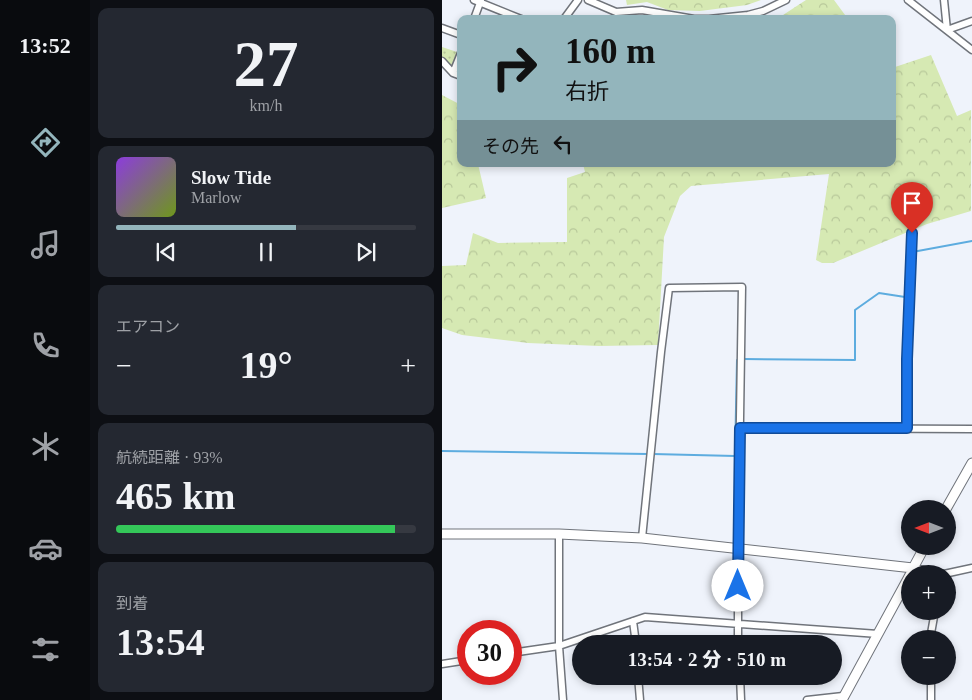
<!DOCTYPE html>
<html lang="ja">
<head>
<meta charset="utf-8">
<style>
	body { margin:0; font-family:"Times New Roman","Noto Sans JP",serif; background:#242831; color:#f1f3f6; height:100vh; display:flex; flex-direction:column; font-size:19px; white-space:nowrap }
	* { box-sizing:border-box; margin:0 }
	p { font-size:16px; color:#9ea1a6 }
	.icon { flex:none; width:28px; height:28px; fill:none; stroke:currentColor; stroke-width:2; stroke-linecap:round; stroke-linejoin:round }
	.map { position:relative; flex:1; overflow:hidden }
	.drawer { display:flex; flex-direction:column; gap:8px; padding:8px; background:#0d0f14; width:352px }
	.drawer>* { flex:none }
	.banner { position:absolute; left:15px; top:15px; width:439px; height:152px; border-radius:10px; box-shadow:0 2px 8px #0003; background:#93b5bc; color:#111; overflow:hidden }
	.needle { width:32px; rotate:270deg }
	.controls { position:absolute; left:459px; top:500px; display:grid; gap:10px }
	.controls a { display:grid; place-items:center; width:55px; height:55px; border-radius:50%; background:#171b24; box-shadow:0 2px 8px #0003; font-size:25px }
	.speed { position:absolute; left:15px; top:620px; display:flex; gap:10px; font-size:25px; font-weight:700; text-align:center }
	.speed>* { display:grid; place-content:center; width:65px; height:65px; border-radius:50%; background:#171b24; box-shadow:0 2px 8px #0003; line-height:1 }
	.speed .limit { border:8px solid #d22; background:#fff; color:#111 }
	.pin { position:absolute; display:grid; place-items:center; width:42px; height:42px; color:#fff; margin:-51px -21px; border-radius:50% 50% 50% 0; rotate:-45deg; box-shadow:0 0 5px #0007 }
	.pin .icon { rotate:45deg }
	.me { position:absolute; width:55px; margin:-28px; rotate:0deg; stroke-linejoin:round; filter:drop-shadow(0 0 4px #0008) }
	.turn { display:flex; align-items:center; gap:18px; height:105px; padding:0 25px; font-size:22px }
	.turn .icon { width:65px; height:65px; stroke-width:2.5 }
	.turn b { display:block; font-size:35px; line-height:42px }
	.then { display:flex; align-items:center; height:48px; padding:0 25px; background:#0003; gap:10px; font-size:19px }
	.big { font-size:38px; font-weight:800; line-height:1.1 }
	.drawer .card { flex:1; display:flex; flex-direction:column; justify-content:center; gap:8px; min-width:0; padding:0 18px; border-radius:10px; background:#242831 }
	.drawer .dial { align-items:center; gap:0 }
	.dial b { font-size:65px; line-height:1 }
	.song { display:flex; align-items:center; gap:15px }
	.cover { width:60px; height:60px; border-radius:8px; background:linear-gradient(135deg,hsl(270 70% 55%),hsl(80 70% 35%)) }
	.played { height:5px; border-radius:2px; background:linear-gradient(90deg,#93b5bc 60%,#363941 60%) }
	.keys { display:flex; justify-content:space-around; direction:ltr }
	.heat { display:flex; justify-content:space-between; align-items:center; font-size:28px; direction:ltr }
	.charge { height:8px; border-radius:4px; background:linear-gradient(90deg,#34c759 93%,#363941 0) }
	.trip { position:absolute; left:130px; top:635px; width:270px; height:50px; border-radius:25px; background:#171b24; box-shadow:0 2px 8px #0003; font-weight:800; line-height:50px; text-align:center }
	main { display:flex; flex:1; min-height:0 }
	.dock { display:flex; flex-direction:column; width:90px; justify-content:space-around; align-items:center; background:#090b0e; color:#9ea1a6 }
	.dock .icon { width:35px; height:35px }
	.dock .selected { color:#93b5bc }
	.dock b { font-size:22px; color:#f1f3f6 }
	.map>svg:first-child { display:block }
	.forest { fill:url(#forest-crowns) }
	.park { fill:url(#park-dots) }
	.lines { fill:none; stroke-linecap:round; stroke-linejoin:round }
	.stream { stroke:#5dacdf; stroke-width:2 }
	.street-casing { stroke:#70747b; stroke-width:9 }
	.secondary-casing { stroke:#70747b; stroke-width:11 }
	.street { stroke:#fff; stroke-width:6 }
	.secondary { stroke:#fff; stroke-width:9 }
	.route-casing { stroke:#114b97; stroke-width:12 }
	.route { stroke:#1a73e8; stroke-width:9 }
</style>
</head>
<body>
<main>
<nav class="dock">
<b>13:52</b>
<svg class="icon selected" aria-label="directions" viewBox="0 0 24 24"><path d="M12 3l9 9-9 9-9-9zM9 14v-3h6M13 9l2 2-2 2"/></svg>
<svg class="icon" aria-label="music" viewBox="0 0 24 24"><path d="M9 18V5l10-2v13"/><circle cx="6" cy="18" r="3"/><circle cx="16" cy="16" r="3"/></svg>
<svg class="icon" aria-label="phone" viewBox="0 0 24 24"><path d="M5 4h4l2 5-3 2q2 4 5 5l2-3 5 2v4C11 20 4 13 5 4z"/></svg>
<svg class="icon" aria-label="climate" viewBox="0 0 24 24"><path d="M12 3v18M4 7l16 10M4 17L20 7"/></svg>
<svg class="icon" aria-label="car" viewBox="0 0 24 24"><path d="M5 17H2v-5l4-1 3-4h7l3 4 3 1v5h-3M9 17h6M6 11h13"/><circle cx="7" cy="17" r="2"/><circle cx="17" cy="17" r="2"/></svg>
<svg class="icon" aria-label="filters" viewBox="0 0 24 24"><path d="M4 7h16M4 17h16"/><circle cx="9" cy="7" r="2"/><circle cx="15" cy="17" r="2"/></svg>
</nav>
<section class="drawer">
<div class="card dial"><b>27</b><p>km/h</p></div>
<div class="card">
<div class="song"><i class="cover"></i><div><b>Slow Tide</b><p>Marlow</p></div></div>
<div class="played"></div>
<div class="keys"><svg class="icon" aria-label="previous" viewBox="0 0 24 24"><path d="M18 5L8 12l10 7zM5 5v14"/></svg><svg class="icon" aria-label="pause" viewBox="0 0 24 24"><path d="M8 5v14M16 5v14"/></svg><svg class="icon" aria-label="next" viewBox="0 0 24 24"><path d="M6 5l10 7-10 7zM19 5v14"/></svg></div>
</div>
<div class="card"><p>エアコン</p>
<div class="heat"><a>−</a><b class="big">19°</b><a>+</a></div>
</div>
<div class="card"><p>航続距離 · 93%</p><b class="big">465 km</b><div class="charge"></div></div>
<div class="card"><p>到着</p><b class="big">13:54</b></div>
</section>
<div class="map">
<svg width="530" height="700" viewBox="0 0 530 700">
	<defs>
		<pattern id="forest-crowns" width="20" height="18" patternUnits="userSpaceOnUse" patternTransform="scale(1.25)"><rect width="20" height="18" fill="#d6e9b3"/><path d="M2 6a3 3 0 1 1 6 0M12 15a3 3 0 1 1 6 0" fill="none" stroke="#b8c89a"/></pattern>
		<pattern id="park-dots" width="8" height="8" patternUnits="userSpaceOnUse" patternTransform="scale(1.25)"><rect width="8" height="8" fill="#d6e9b3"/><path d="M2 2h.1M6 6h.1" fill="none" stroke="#b8c89a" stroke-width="1.8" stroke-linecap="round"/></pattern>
	</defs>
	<rect width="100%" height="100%" fill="#eff3fb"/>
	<path class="forest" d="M184,0H319L305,5L258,11L226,10L205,2L185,5Z
		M364,0H392L406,19H325L341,15Z
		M489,55L515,116L529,110V211L485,224L391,263H380L374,260L387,174L249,186L238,196L222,237L216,345L157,346L86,343L20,335L0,328V266L24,265L31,233L56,243L125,242V178L143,172L141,164H450V68Z
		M0,95L19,105V164H36L44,198L0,208Z"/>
	<path class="park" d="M0,47L15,52L9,67L0,57Z"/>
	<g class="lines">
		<path class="stream" d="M301,359L413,360V310L437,293L463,297L465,253L530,241
			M0,451L206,454
			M211,454L293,456L295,360H297"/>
		<g class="street-casing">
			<path id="street" d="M32,0L79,19
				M146,0L174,12L200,10L252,19H267L306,15L321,11L344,0
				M466,0L530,50
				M502,0L505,30L530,21
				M32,19L39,0
				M122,19L136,0
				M0,28L19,35
				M0,61L11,73L19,76
				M11,73L19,53
				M298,428L530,429
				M465,428V359L470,233
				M117,534V646L121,700
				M200,538L219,352L227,288L300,287L296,548V644
				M471,568L502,574L530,568
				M191,621L194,644
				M488,639L493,611
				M69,653L117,646L203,617L436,634
				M0,664L26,660
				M196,676L198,700
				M298,676L299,700
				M489,676V700
				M365,700L401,696"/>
		</g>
		<g class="secondary-casing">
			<path id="secondary" d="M504,509L530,463
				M0,534H117L200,538L471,568
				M469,572L483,546
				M400,700L468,575"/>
		</g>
		<use href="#street" class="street"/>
		<use href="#secondary" class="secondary"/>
	</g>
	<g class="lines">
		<g class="route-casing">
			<path id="route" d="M296,586L298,428H465V359L470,233"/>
		</g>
		<use href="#route" class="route"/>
	</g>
</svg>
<div class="controls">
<a><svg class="needle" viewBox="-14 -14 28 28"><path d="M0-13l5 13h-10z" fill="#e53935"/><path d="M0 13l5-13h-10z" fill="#9ea1a6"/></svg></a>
<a>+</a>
<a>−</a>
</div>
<div class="speed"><div class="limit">30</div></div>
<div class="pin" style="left:470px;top:233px;background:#d93025"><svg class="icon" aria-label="arrive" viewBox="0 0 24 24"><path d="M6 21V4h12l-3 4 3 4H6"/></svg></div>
<svg class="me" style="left:296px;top:586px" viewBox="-20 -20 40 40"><circle r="19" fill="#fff"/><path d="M0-13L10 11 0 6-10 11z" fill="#1a73e8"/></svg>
<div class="trip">13:54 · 2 分 · 510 m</div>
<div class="banner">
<div class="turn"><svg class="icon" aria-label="right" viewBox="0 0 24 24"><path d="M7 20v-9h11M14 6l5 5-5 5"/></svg><div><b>160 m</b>右折</div></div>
<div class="then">その先<svg class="icon" aria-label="left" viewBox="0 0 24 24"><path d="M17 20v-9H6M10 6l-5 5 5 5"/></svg></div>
</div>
</div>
</main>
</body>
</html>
